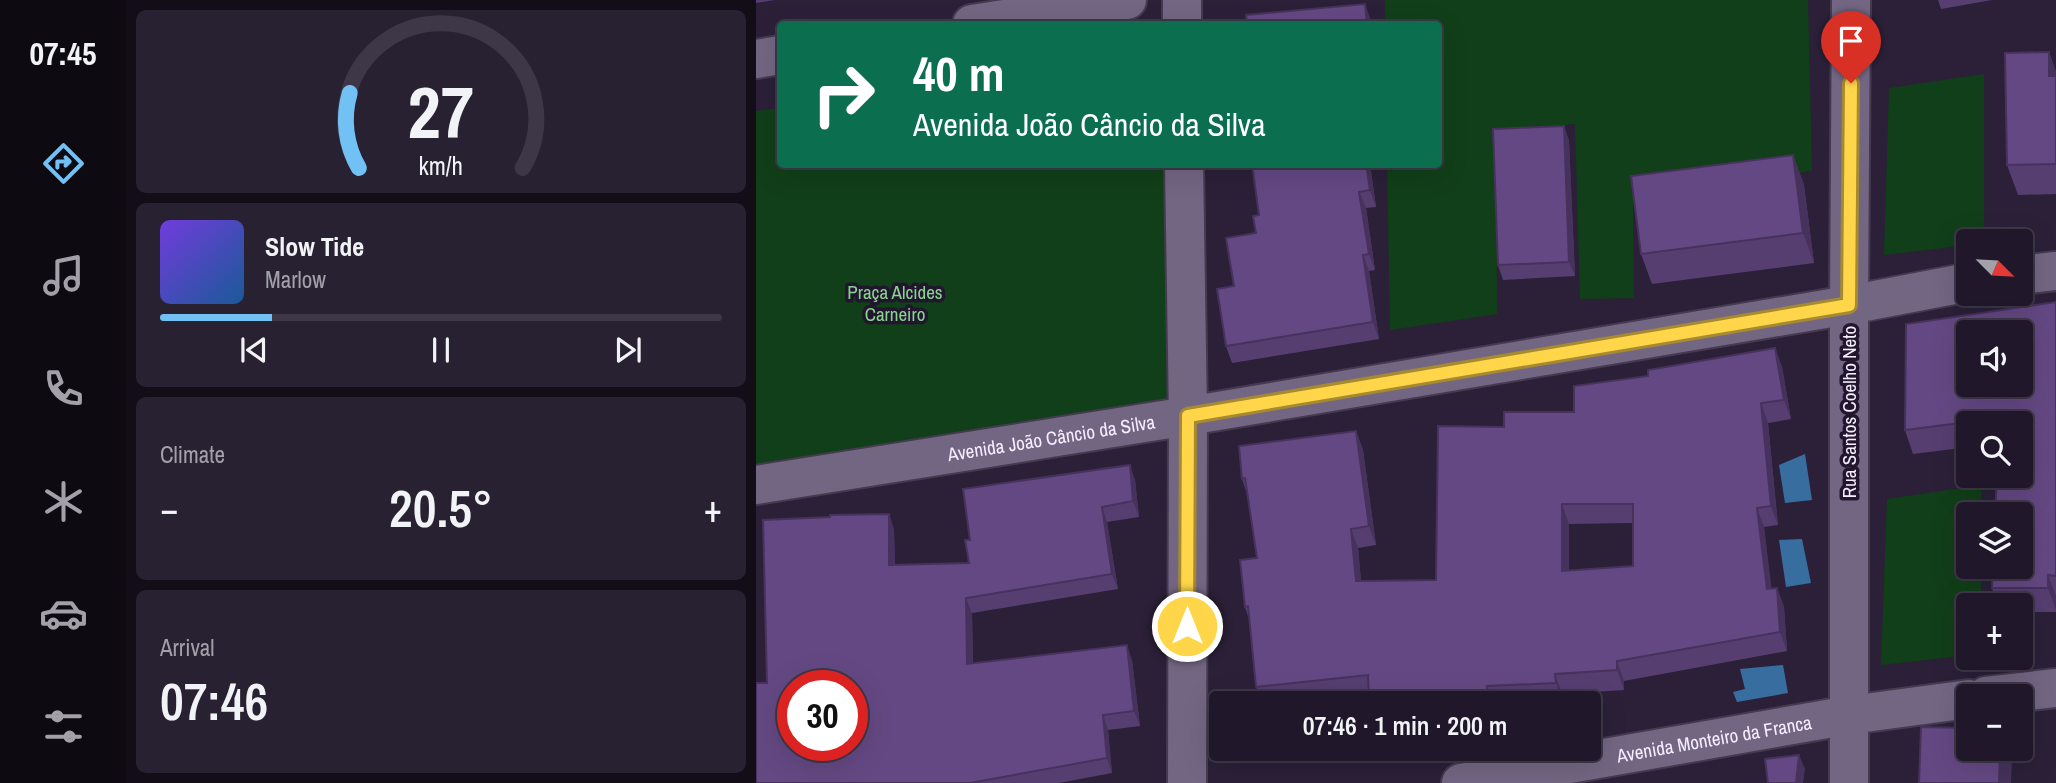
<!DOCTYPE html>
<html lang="en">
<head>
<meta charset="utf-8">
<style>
	body { margin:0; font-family:"Archivo Narrow",sans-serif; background:#282132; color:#f1f3f6; height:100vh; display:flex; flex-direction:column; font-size:26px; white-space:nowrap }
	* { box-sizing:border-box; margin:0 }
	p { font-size:23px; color:#a2a0a8 }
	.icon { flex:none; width:38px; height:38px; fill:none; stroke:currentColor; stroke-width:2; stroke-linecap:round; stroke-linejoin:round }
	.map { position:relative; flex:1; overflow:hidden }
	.drawer { display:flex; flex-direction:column; gap:10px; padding:10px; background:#120d17; width:630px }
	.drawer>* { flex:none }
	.hud { position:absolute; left:21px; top:21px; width:665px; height:147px; border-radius:7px; box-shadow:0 7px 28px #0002,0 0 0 2px #3d3747; background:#0b6e4f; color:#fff; overflow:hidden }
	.needle { width:46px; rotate:114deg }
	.tools { position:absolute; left:1200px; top:229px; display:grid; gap:14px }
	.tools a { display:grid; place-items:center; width:77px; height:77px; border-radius:7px; background:#20182a; box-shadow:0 7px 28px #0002,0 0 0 2px #3d3747; font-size:35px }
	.speed { position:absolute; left:21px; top:670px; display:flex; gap:14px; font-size:35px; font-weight:700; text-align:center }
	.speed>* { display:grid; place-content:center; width:91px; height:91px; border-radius:50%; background:#20182a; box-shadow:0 7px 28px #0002,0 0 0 2px #3d3747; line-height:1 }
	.speed .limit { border:10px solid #d22; background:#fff; color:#111 }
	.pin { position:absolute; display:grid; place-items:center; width:60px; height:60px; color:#fff; margin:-72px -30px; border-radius:50% 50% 50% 0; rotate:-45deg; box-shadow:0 0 7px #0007 }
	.pin .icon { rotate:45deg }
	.me { position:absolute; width:77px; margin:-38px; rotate:0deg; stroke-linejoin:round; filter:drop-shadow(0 0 5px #0008) }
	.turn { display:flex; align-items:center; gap:24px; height:147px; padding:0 21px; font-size:32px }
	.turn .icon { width:91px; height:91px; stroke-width:2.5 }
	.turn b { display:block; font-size:49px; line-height:60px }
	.big { font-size:52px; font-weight:600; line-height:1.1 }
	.drawer .card { flex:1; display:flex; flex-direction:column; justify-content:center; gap:10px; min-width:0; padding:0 24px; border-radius:10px; background:#282132 }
	.drawer .dial { align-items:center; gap:0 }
	.dial svg { height:182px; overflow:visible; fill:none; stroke:#3d3747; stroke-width:7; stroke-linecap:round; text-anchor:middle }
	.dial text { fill:#f1f3f6; stroke:none }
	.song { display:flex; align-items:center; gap:21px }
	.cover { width:84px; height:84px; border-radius:10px; background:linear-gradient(135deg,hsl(260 70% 55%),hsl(210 70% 35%)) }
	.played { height:7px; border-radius:4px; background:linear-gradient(90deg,#72c1f5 20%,#3d3747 20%) }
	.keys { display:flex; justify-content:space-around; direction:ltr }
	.heat { display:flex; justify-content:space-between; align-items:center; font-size:38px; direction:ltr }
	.trip { position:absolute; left:453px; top:691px; width:392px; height:70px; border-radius:7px; background:#20182a; box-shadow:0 7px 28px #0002,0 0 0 2px #3d3747; font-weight:600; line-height:70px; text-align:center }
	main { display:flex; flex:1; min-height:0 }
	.dock { display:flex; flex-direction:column; width:126px; justify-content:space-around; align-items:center; background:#0d0a11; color:#a2a0a8 }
	.dock .icon { width:49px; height:49px }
	.dock .current { color:#72c1f5 }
	.dock b { font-size:32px; color:#f1f3f6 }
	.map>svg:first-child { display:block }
	.green { fill:#113f19 }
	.water { fill:#376e9f }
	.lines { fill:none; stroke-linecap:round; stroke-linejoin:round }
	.minor-casing { stroke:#453b50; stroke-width:42 }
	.secondary-casing { stroke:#453b50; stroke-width:42 }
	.minor { stroke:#736683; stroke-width:38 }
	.secondary { stroke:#736683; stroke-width:38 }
	.wall { fill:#563e71; fill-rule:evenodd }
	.shaded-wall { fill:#46325c }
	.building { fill:#644883; stroke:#46325c; stroke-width:2; fill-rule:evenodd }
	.route-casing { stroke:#a68a30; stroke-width:18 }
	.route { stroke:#ffd54a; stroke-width:12 }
	.labels { text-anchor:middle; stroke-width:7; stroke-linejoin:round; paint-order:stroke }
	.park-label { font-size:19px; fill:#88d68e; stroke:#21162e }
	.street-label { font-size:19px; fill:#f5eeff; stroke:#21162e }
</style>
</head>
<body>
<main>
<nav class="dock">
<b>07:45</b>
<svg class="icon current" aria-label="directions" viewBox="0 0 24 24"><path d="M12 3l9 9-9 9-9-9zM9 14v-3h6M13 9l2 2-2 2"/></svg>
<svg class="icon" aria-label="music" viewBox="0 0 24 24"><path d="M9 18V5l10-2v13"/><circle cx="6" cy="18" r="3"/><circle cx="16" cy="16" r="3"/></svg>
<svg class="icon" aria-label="phone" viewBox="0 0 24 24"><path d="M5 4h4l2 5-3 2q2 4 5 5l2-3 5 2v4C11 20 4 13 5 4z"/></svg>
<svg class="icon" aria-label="climate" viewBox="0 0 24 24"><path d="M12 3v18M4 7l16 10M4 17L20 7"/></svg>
<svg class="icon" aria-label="car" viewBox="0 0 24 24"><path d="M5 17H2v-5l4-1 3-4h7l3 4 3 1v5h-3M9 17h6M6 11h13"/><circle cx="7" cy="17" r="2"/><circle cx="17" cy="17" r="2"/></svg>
<svg class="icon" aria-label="filters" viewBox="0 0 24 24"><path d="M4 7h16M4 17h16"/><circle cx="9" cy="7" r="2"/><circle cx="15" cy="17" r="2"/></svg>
</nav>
<section class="drawer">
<div class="card dial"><svg viewBox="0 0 100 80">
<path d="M14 69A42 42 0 1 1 86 69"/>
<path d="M14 69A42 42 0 0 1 10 36" stroke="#72c1f5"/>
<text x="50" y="56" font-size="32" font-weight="700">27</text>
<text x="50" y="72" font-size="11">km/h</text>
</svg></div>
<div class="card">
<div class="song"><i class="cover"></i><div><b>Slow Tide</b><p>Marlow</p></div></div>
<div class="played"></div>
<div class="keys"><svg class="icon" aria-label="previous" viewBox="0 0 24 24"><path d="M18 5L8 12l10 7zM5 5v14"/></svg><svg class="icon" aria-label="pause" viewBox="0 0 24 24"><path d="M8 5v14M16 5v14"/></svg><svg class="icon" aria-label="next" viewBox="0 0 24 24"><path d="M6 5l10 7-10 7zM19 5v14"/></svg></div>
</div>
<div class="card"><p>Climate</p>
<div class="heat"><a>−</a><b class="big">20.5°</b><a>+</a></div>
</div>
<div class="card"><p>Arrival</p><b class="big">07:46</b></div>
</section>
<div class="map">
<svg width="1300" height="783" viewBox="0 0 1300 783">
	<rect width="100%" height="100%" fill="#2b2038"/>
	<path class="green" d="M629,0H1052L1056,171L877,197L878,298L824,299L819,124L740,131L741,314L634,330L631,165L682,164V24H629Z
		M1228,74V241L1213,242V245L1128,255L1133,88Z
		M24,108V164L433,165L432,395L0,465V111Z
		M1225,485V514H1213V567H1225V605L1213,606V655L1125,665L1131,499Z"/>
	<path class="water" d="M1049,454L1056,500L1029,503L1023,465Z
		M1046,539L1055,583L1030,587L1023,540Z
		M1027,665L1032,693L981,702L977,692L989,689L984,669Z"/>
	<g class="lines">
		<g class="minor-casing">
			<g id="minor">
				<path d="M426,0V24"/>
				<path d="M216,24L371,0"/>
				<path d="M0,59L24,55"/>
				<path d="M428,164L432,416L431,783"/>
				<path d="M1230,696L1300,688"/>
				<path id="s1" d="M705,783L1094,715L1213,699"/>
			</g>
		</g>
		<g class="secondary-casing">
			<g id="secondary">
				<path d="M1265,275L1300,271"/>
				<path id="s2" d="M0,485L432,416L1093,305L1213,282"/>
				<path d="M1093,783V305L1095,0"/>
			</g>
		</g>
		<use href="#minor" class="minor"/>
		<use href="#secondary" class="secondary"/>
	</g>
	<path class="wall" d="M0,0H19L0,3Z
		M1182,0H1236L1185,9Z
		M1293,52L1300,72V194L1262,195L1251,165Z
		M808,126L813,141L819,276L747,280L742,265Z
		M1037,155L1048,185L1058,263L896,284L885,254Z
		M496,164H614L620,207L610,208L619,270L613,271L623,339L476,363L470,346L478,286L500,233L503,215Z
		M1300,302V612H1265V606H1242L1236,588L1265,424H1213V447L1157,454L1149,430Z
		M1019,348L1026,367L1035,419L1012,423L1022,525L1008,527L1015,589L1021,588L1028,607L1031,651L868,681V690L806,694L807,702L771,704H613L612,695L532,704H506L500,687L493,619L489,607L501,558L491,494L486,479L600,431L607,450L620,545L602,548L605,581L680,580L748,427L818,412L892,376ZM877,523V566L813,571V524Z
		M379,480L383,517L351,522L362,589L216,613L217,663L376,660L384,726L352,730L356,773L303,783H0L11,683L133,514L138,530L139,565L213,563L214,540Z"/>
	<path class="shaded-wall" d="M609,4L615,21V24H611Z
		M1293,52L1300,72V94L1293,76Z
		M808,126L813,141L819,276L813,262Z
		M1037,155L1048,185L1058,263L1047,233Z
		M610,164H614L620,207L614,190Z
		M603,192L610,208L619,270L613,254Z
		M607,255L613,271L623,339L617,322Z
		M1019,348L1026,367L1035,419L1028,400Z
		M1005,403L1012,423L1022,525L1015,506Z
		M600,431L607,450L620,545L613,526Z
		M374,465L379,480L383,517L377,501Z
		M806,504L813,524V590L806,571Z
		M346,507L351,522L362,589L356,574Z
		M1001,508L1008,527L1018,608L1011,589Z
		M133,514L138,530L139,580L133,565Z
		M595,529L602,548L607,601L600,581Z
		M1292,575L1300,596V610L1292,588Z
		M1021,588L1028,607L1031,651L1024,632Z
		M210,598L216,613L217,679L211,664Z
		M371,645L376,660L384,726L378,711Z
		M861,661L868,681V690L861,670Z
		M799,674L806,694L807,702L800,683Z
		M731,686L738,704H736L731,690Z
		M671,690L675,704H671Z
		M347,715L352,730L356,773L351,758Z
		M1244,749H1252L1256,759L1255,783H1243Z
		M1043,755L1049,769L1047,783H1040Z"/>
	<path class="building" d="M609,4L611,24H491L490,15Z
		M1293,52V76H1300V164L1251,165L1249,53Z
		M808,126L813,262L742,265L737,129Z
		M1037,155L1047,233L885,254L875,176Z
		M496,164H610L614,190L603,192L613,254L607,255L617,322L470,346L461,289L478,286L470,238L500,233L497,216L503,215Z
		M1300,302V576L1292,575V588H1236L1237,567H1265V514H1239L1241,476H1265V424H1244V418L1149,430L1150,324ZM1213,332H1265V385H1213Z
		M1019,348L1028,400L1005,403L1015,506L1001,508L1011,589L1021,588L1024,632L861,661V670L799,674L800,683L731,686V690H671V702L613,703L612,675L500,687L492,606L489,607L484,560L501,558L489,478L486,479L483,446L600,431L613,526L595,529L600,581L680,580L682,426L748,427V412H818V386L892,376V370ZM806,504H877V566L806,571Z
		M374,465L377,501L346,507L356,574L210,598L211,664L371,645L378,711L347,715L351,758L214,783H0V683H11L7,520L74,517V515L133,514V565L213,563L209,540H214L207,489ZM37,686H96V746H37Z
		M1165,727L1213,728V749H1244L1243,783H1163Z
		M1043,755L1040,783H1012L1009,759Z"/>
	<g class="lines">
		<g class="route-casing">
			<path id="route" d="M431,626L432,416L1093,305L1095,83"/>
		</g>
		<use href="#route" class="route"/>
	</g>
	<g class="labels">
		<g class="park-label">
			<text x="139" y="299">Praça Alcides<tspan x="139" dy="22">Carneiro</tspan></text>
		</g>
		<g class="street-label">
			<text transform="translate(1093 412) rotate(-90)" y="7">Rua Santos Coelho Neto</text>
			<text dy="7" stroke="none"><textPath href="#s2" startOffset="299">Avenida João Câncio da Silva</textPath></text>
			<text dy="7" stroke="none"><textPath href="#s1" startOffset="257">Avenida Monteiro da Franca</textPath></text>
		</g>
	</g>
</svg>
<div class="tools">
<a><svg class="needle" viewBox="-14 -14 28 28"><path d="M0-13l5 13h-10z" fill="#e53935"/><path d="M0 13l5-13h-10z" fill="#a2a0a8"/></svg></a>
<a><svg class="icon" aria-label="sound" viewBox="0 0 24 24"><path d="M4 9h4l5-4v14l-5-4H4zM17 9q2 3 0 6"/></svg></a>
<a><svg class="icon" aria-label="search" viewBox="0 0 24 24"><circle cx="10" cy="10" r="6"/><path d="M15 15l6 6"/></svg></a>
<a><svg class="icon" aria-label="layers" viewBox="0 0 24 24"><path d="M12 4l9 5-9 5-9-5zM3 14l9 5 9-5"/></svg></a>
<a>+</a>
<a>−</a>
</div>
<div class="speed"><div class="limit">30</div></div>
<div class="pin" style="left:1095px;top:83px;background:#d93025"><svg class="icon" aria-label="arrive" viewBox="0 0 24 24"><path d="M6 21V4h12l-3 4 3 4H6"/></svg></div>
<svg class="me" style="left:431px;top:626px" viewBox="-20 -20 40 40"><circle r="17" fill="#ffd54a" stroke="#fff" stroke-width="3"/><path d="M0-11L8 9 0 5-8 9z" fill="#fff"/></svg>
<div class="trip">07:46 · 1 min · 200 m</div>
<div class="hud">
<div class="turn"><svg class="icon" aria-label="right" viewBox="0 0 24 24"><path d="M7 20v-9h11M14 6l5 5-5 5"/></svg><div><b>40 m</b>Avenida João Câncio da Silva</div></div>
</div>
</div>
</main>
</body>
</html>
